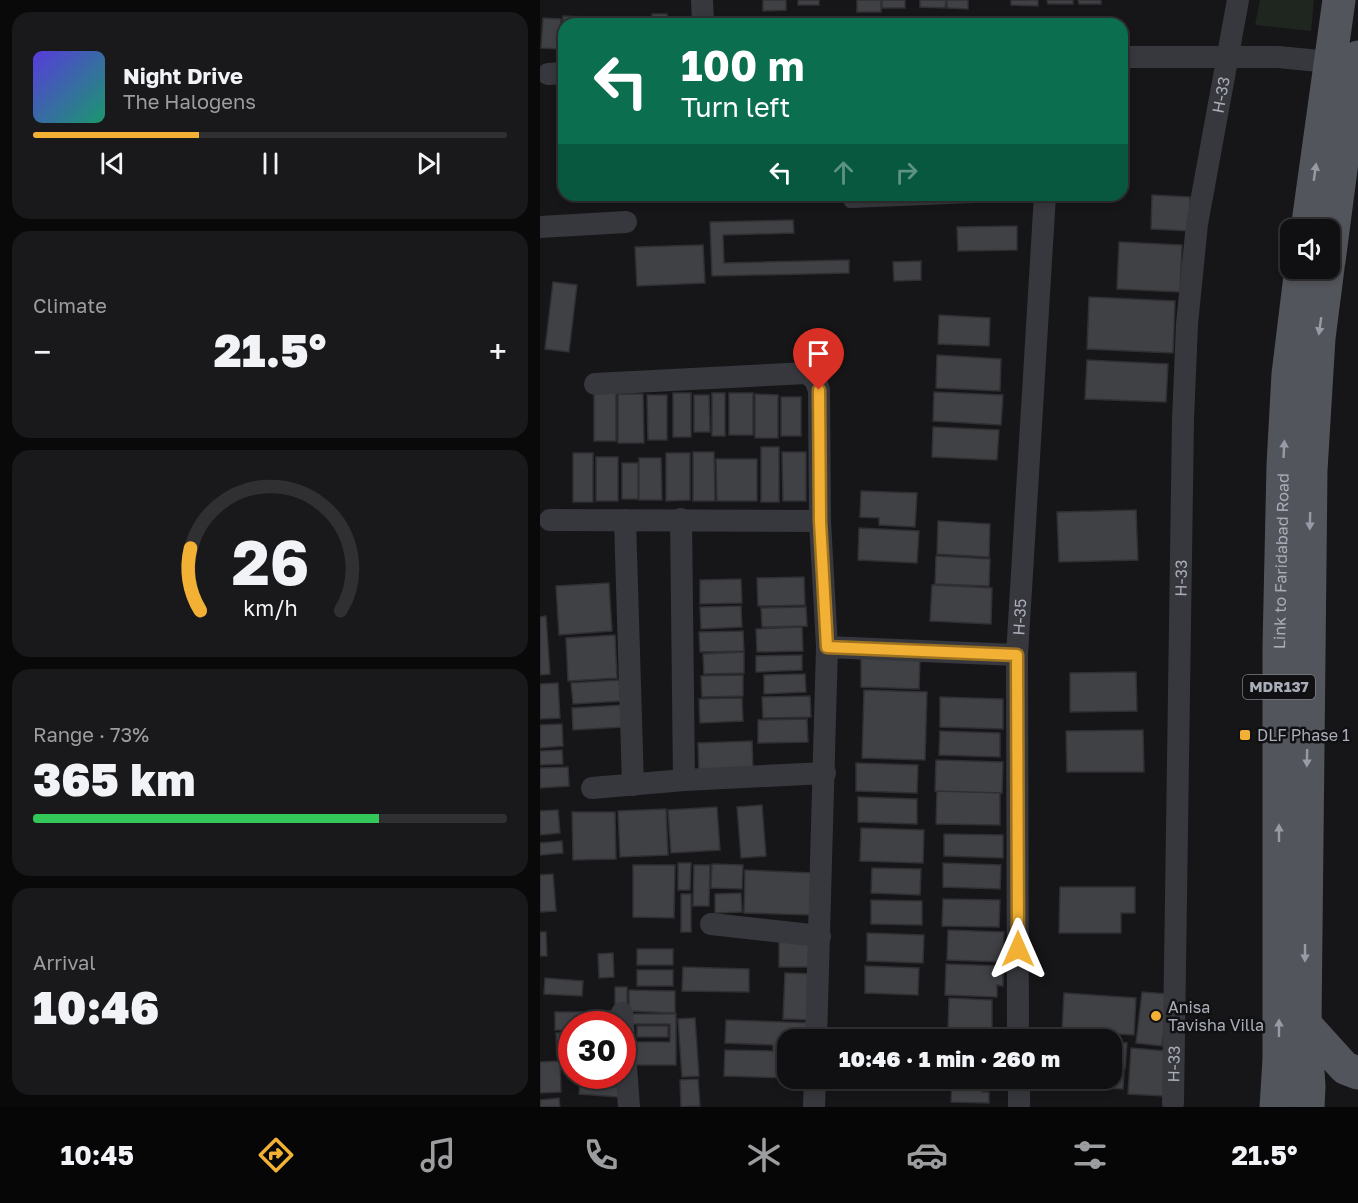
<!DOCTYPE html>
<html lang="en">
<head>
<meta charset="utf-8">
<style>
	body { margin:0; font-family:"Golos Text",sans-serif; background:#19191b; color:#f1f3f6; height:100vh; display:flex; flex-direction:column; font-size:22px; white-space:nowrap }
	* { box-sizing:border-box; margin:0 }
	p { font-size:20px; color:#9c9d9f }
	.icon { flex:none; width:33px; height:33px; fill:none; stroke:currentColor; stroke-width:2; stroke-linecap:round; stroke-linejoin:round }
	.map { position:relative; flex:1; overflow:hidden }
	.side { display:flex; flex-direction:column; gap:12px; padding:12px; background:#09090a; width:540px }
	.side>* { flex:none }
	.top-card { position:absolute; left:18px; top:18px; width:570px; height:183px; border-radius:18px; box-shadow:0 3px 9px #0003,0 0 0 2px #303032; background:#0b6e4f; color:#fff; overflow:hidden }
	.buttons { position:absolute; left:740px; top:219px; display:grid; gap:12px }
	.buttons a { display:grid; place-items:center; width:60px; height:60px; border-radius:12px; background:#101012; box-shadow:0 3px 9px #0003,0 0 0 2px #303032; font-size:30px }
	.speed { position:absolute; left:18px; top:1011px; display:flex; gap:12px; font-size:30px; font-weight:700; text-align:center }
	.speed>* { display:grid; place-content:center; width:78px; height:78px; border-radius:50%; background:#101012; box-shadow:0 3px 9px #0003,0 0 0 2px #303032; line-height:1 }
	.speed .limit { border:9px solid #d22; background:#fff; color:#111 }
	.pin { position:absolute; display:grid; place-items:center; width:51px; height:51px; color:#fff; margin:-62px -26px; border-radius:50% 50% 50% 0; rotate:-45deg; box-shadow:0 0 6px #0007 }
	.pin .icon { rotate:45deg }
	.me { position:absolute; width:66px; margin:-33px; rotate:0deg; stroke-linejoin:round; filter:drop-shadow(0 0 4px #0008) }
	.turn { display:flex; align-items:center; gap:21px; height:126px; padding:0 24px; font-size:27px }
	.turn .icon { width:78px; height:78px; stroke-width:2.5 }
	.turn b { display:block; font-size:42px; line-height:51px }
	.lanes { display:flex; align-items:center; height:57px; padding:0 24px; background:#0003; justify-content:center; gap:30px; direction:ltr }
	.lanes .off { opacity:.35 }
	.big { font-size:45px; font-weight:800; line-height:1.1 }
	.side .card { flex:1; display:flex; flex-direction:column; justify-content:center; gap:9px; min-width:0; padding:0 21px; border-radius:18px; background:#19191b }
	.side .dial { align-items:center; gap:0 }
	.dial svg { height:156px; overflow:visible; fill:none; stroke:#303032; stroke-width:7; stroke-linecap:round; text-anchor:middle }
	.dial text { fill:#f1f3f6; stroke:none }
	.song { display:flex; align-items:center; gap:18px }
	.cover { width:72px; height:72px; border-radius:9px; background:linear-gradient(135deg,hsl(250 70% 55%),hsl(160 70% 35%)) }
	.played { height:6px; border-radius:3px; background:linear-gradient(90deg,#f2b134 35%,#303032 35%) }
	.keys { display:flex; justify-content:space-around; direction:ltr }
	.heat { display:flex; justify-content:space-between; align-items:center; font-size:33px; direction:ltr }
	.charge { height:9px; border-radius:4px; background:linear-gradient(90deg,#34c759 73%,#303032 0) }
	.trip { position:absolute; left:237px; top:1029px; width:345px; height:60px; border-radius:18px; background:#101012; box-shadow:0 3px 9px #0003,0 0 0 2px #303032; font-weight:800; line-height:60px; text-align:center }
	.dock { display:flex; height:96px; justify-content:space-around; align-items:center; background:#060607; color:#9c9d9f }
	.dock .icon { width:42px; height:42px }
	.dock .selected { color:#f2b134 }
	.dock b { font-size:27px; color:#f1f3f6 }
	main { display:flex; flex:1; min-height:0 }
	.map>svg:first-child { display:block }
	.green { fill:#1e261f }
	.building { fill:#404145; stroke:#303034; stroke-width:1.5 }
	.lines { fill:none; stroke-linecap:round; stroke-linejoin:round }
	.lane { stroke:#37383d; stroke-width:12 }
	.street { stroke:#37383d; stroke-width:22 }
	.primary { stroke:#53555c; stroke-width:33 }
	.oneway { fill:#979ba6 }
	.route-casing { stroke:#9d7322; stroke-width:15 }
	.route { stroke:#f2b134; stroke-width:10 }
	.poi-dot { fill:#f2b134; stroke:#111113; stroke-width:2 }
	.labels { text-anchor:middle; stroke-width:5; stroke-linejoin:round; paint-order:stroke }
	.shield { fill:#111113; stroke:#7b7e86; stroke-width:1.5 }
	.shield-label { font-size:15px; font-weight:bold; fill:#a8adb8 }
	.street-label { font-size:16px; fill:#a8adb8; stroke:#111113 }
	.poi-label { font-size:16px; fill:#a8adb8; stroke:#111113; text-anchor:start }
</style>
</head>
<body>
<main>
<section class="side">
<div class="card">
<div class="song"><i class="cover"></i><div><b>Night Drive</b><p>The Halogens</p></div></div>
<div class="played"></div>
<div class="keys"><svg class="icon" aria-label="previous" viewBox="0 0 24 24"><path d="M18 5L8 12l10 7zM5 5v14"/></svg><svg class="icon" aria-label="pause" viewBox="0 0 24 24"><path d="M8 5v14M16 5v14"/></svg><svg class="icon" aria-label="next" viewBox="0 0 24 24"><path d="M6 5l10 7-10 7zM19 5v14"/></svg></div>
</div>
<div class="card"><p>Climate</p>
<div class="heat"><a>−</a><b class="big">21.5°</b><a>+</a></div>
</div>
<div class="card dial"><svg viewBox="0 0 100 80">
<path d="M14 69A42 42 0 1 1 86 69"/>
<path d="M14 69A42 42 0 0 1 9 37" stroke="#f2b134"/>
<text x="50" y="56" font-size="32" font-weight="700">26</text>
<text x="50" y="72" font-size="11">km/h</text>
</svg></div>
<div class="card"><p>Range · 73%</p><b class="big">365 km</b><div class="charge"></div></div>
<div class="card"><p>Arrival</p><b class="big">10:46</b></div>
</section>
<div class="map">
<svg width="818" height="1107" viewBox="0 0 818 1107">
	<rect width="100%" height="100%" fill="#161618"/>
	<path class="green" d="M720,0H774L771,31L715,25Z"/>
	<path class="building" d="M223,0H246V10L223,11Z
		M258,0H279V5H258Z
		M317,0H341V12H317Z
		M342,0H365V8H342Z
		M380,0H406L405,8L380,7Z
		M407,0H428V9L407,8Z
		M471,0H498V6L471,5Z
		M507,0H533V4H508Z
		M538,0H561V4H539Z
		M112,14H127L128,24H112Z
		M23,16L43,17L42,24H24V44H21Z
		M3,18L21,19L20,49L1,48Z
		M131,18L149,20V24H131Z
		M612,195L650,197L649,231L611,229Z
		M253,220L254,233L183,235L184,263L309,260V273L172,276L170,222Z
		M477,226V250L418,251L417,227Z
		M579,242L642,245L640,292L577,289Z
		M163,245L165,283L97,286L95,247Z
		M381,261V280L354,281L353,262Z
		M13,282L37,285L29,352L5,349Z
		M549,297L635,301L633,353L547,349Z
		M399,315L450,318L449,346L398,344Z
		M397,355L461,359L460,391L396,388Z
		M547,360L628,364L626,402L545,399Z
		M394,392L463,395L461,425L393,421Z
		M54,393H76V441H54Z
		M133,393H151V437H133Z
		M172,393H185V436H172Z
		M189,393H213V435H189Z
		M78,394H103L104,443H78Z
		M215,394L238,395V438H215Z
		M107,395H127V440H108Z
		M154,395H169L170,432H154Z
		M241,397H261V436H241Z
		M393,427L459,430L457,460L392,457Z
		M221,447H239V502H221Z
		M153,452H174L175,501H153Z
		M242,452H266V501H243Z
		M33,453H53V502H33Z
		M126,453H150V500L126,501Z
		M56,457H78V501H56Z
		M99,458H121L122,500H99Z
		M176,459H217V501H177Z
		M82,463H98V499H82Z
		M321,491L377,493L375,527L339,525V518L320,517Z
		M596,510L598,560L519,562L517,512Z
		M398,521L450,524L449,557L397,554Z
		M319,528L379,531L377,563L318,560Z
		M396,556L450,559L449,586L395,584Z
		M264,577L265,605L218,606L217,578Z
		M201,579L202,603L160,604V580Z
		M69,583L72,631L19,635L16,586Z
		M392,585L452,588L451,624L390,621Z
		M201,606L202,627L161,629L160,607Z
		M266,607L267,626L222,627L221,608Z
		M6,616L10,674L0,675V617Z
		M262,627L263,651L217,652L216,629Z
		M203,631L204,651L160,652L159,632Z
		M75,635L77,678L28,681L26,638Z
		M204,652V673L164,674L163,654Z
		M262,655V670L216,672V656Z
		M321,657L380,658L379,689L321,687Z
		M596,672L597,711L530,712V673Z
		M265,674L266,692L224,694V675Z
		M203,675V696L162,697L161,676Z
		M79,680L81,701L33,704L31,683Z
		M18,683L20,718L0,719V684Z
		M324,690L387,692L385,760L322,758Z
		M270,696L271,717L223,718L222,697Z
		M400,697L463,699V729L400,727Z
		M202,698L203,721L160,723L159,699Z
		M82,705L83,727L33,730L32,708Z
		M267,719L268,742L218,743V720Z
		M22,724L23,746L0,748V725Z
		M603,730L604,772H527L526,731Z
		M400,731L460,733V757L399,755Z
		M212,741L213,769L159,771L158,743Z
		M22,750L23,764L0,765V751Z
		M396,760L463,762L462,793L395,791Z
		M316,763L378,765L377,793L316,791Z
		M28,767L29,786L0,788V768Z
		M397,791L460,793V825L396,824Z
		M318,797L377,799V824L318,822Z
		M222,805L226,856L201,858L197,807Z
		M177,807L180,850L131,853L128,810Z
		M126,809L128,855L80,857L78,811Z
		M18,810L20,833L0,835V811Z
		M32,812H75L76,859L33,860Z
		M321,828L384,830L383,863L320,861Z
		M404,834L463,835V858L404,856Z
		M22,841L23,853L0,855V843Z
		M138,863H151L150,890H138Z
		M403,863L461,865L460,889L403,887Z
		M172,864L203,865L202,889L171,888Z
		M93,865H135L134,918L93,917Z
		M154,865H170L169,906H153Z
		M332,868L381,869L380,895L331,893Z
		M205,870L273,873L272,915L204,913Z
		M13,874L16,911L0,912V875Z
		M520,887H595V913H581V933H519Z
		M201,893L202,912L175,913V894Z
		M141,894H151V932H141Z
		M403,899L460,900L459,927L402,926Z
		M331,900L382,901V925L331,924Z
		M408,930L464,932L463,962L407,960Z
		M0,932H6L7,956H0Z
		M239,933H277V967H239Z
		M327,933L384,935L383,963L327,961Z
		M97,949H133V965H97Z
		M73,953L74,977L59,978L58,954Z
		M406,964L463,966V986L457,985V997L405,995Z
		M325,966L379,968L378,995L325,993Z
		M143,967L209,969V992L142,991Z
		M97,970H133V986H97Z
		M245,973L276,974L274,1020L243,1019Z
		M5,978L43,981L42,996L4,994Z
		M75,987H87V1010H75Z
		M89,990L135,991V1013L89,1011Z
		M602,992L628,994L622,1046L596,1043Z
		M524,993L596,998L594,1035L522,1030Z
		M409,998L452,1000V1030L408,1029Z
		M53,1011H79V1024H53Z
		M15,1012H42L43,1024H32V1030H15Z
		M87,1014H136V1065H89V1042H130V1024H87Z
		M155,1018L159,1076L142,1077L138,1019Z
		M186,1020L270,1023V1040H248V1078L184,1076L185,1050L233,1051V1045L185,1043Z
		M97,1026H128V1037H97Z
		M16,1033H32V1055H17Z
		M329,1034L389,1036V1040H329Z
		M492,1034L521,1036V1040H491Z
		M572,1042L587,1043L585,1069L572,1068Z
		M591,1048L626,1051L624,1096L588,1094Z
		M20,1061L21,1092L0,1093V1062Z
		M572,1070H584L583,1089L547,1087V1078H572Z
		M38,1076H79V1080L38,1078Z
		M412,1078H442V1092H449V1103L411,1102Z
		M490,1078H519V1088L489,1087Z
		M526,1078H546V1085L526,1084Z
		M158,1079L160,1106L141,1107L140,1080Z
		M40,1084L78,1087V1097L39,1094Z
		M19,1098L20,1107H0V1100Z"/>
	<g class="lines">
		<path class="lane" d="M310,202L484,195"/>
		<g class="street">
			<path d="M162,0L163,24"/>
			<path d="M582,57H738L790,62"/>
			<path d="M8,74L24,73"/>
			<path d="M0,227L86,222"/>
			<path d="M55,384L267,373L275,380L279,390L280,521L287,647L276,1040"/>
			<path d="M141,519L144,780"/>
			<path d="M10,520L280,521"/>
			<path d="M85,520L93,785"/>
			<path d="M287,647L477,655"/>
			<path d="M52,788L144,780L285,773"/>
			<path d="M171,924L280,936"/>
			<path d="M82,1013L89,1107"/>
			<path id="s1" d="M478,1040L477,655L505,195"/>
			<path d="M479,1078V1107"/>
			<path id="s2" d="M633,1103L643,419L647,324L657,224L698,0"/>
			<path d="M274,1107L275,1078"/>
		</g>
		<g class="primary">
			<path d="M767,230L799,0"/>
			<path d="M789,261L808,116L818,57"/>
			<path d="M765,1024L805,1068L818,1073"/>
			<path id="s3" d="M736,1107L739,1059V646L743,465L748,374L761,268"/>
			<path d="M768,1107L769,1087L765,1024L771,470L779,338L788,268"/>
		</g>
	</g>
	<defs><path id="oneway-solid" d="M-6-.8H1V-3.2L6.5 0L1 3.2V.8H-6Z" transform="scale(1.5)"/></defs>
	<g class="oneway">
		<use href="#oneway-solid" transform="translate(775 172) rotate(-82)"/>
		<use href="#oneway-solid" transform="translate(780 326) rotate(98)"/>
		<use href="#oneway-solid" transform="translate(744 449) rotate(-87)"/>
		<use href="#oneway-solid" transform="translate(770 521) rotate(91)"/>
		<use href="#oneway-solid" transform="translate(767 758) rotate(91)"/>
		<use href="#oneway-solid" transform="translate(739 833) rotate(-90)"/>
		<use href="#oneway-solid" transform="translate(765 953) rotate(90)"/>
		<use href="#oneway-solid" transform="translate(739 1028) rotate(-90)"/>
	</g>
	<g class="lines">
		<g class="route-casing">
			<path id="route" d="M279,390L280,521L287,647L477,655L478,949"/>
		</g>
		<use href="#route" class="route"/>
	</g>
	<g class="poi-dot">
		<rect x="699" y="729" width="12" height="12" rx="3"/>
		<circle cx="616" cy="1016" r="6"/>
	</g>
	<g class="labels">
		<rect class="shield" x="703" y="675" width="72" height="24" rx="4.5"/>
		<g class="shield-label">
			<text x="739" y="692">MDR137</text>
		</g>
		<g class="street-label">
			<text dy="6" stroke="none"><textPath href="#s2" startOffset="1011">H-33</textPath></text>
			<text dy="6" stroke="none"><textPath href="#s3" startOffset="546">Link to Faridabad Road</textPath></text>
			<text dy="6" stroke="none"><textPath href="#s2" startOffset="525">H-33</textPath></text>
			<text dy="6" stroke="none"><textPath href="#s1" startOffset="423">H-35</textPath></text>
			<text dy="6" stroke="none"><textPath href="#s2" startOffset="39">H-33</textPath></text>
		</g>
		<g class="poi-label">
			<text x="717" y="741">DLF Phase 1</text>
			<text x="628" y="1013">Anisa<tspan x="628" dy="18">Tavisha Villa</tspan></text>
		</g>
	</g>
</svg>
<div class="buttons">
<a><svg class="icon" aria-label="sound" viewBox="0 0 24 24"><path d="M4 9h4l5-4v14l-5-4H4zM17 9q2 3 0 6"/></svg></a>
</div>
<div class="speed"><div class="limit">30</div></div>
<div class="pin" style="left:279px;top:390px;background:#d93025"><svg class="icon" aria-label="arrive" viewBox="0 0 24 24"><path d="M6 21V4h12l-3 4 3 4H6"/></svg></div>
<svg class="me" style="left:478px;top:949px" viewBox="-20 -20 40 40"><path d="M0-17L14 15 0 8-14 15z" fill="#f2b134" stroke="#fff" stroke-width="4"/></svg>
<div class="trip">10:46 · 1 min · 260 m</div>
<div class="top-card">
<div class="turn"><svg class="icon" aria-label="left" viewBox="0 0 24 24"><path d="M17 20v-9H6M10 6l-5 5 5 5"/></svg><div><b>100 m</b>Turn left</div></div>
<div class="lanes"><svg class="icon" aria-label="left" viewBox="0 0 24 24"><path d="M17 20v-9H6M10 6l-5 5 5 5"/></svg><svg class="icon off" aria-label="ahead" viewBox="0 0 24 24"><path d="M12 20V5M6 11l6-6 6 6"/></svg><svg class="icon off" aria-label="right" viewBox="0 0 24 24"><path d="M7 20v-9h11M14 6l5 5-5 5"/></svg></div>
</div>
</div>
</main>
<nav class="dock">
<b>10:45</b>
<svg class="icon selected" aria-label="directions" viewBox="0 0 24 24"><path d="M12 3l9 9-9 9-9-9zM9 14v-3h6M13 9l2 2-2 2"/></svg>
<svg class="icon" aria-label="music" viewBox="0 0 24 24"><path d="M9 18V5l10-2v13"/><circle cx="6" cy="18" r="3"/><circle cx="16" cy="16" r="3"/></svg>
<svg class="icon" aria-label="phone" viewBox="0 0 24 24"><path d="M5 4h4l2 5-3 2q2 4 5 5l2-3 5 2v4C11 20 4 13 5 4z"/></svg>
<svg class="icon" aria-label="climate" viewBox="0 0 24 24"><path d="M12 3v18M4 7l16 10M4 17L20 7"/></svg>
<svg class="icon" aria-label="car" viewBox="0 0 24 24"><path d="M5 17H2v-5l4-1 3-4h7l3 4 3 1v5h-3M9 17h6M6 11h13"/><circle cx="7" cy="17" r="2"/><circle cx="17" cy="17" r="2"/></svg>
<svg class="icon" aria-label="filters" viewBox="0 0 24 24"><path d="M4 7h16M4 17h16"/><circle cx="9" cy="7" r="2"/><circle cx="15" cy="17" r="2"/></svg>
<b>21.5°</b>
</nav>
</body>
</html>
